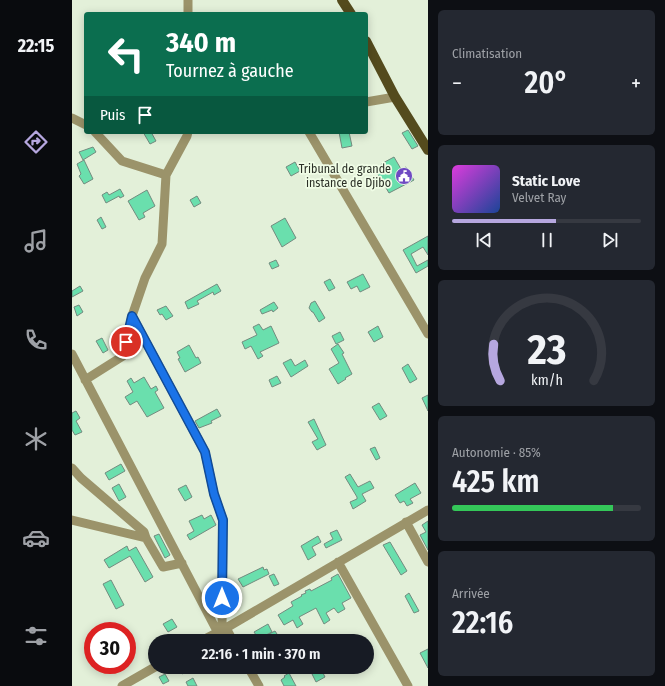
<!DOCTYPE html>
<html lang="fr">
<head>
<meta charset="utf-8">
<style>
	body { margin:0; font-family:"Fira Sans Condensed",sans-serif; background:#242831; color:#f1f3f6; height:100vh; display:flex; flex-direction:column; font-size:15px; white-space:nowrap }
	* { box-sizing:border-box; margin:0 }
	p { font-size:13px; color:#9ea1a6 }
	.icon { flex:none; width:22px; height:22px; fill:none; stroke:currentColor; stroke-width:2; stroke-linecap:round; stroke-linejoin:round }
	.map { position:relative; flex:1; overflow:hidden }
	.panel { display:flex; flex-direction:column; gap:10px; padding:10px; background:#0d0f14; width:237px }
	.panel>* { flex:none }
	.banner { position:absolute; left:12px; top:12px; width:284px; height:122px; border-radius:4px; box-shadow:0 2px 10px #0003; background:#0b6e4f; color:#fff; overflow:hidden }
	.speed { position:absolute; left:12px; top:622px; display:flex; gap:8px; font-size:20px; font-weight:700; text-align:center }
	.speed>* { display:grid; place-content:center; width:52px; height:52px; border-radius:50%; background:#171b24; box-shadow:0 2px 10px #0003; line-height:1 }
	.speed .limit { border:6px solid #d22; background:#fff; color:#111 }
	.pin { position:absolute; display:grid; place-items:center; width:34px; height:34px; color:#fff; margin:-17px; border:2px solid #fff; border-radius:50%; box-shadow:0 1px 4px #0007 }
	.me { position:absolute; width:44px; margin:-22px; rotate:0deg; stroke-linejoin:round; filter:drop-shadow(0 0 3px #0008) }
	.turn { display:flex; align-items:center; gap:14px; height:84px; padding:0 16px; font-size:18px }
	.turn .icon { width:52px; height:52px; stroke-width:2.5 }
	.turn b { display:block; font-size:28px; line-height:34px }
	.then { display:flex; align-items:center; height:38px; padding:0 16px; background:#0003; gap:8px; font-size:15px }
	.big { font-size:30px; font-weight:600; line-height:1.1 }
	.panel .widget { flex:1; display:flex; flex-direction:column; justify-content:center; gap:6px; min-width:0; padding:0 14px; border-radius:6px; background:#242831 }
	.panel .dial { align-items:center; gap:0 }
	.dial svg { height:104px; overflow:visible; fill:none; stroke:#363941; stroke-width:7; stroke-linecap:round; text-anchor:middle }
	.dial text { fill:#f1f3f6; stroke:none }
	.song { display:flex; align-items:center; gap:12px }
	.cover { width:48px; height:48px; border-radius:6px; background:linear-gradient(135deg,hsl(300 70% 55%),hsl(220 70% 35%)) }
	.played { height:4px; border-radius:2px; background:linear-gradient(90deg,#b6a7df 55%,#363941 55%) }
	.keys { display:flex; justify-content:space-around; direction:ltr }
	.heat { display:flex; justify-content:space-between; align-items:center; font-size:22px; direction:ltr }
	.charge { height:6px; border-radius:3px; background:linear-gradient(90deg,#34c759 85%,#363941 0) }
	.trip { position:absolute; left:76px; top:634px; width:226px; height:40px; border-radius:20px; background:#171b24; box-shadow:0 2px 10px #0003; font-weight:600; line-height:40px; text-align:center }
	main { display:flex; flex:1; min-height:0 }
	.tab-bar { display:flex; flex-direction:column; width:72px; justify-content:space-around; align-items:center; background:#090b0e; color:#9ea1a6 }
	.tab-bar .icon { width:28px; height:28px }
	.tab-bar .current { color:#b6a7df }
	.tab-bar b { font-size:18px; color:#f1f3f6 }
	.map>svg:first-child { display:block }
	.building { fill:#6adfad; stroke:#738b7f }
	.lines { fill:none; stroke-linecap:round; stroke-linejoin:round }
	.minor { stroke:#9b936a; stroke-width:9 }
	.major { stroke:#544b1d; stroke-width:10 }
	.route-casing { stroke:#114b97; stroke-width:10 }
	.route { stroke:#1a73e8; stroke-width:7 }
	.labels { text-anchor:middle; stroke-width:3.5; stroke-linejoin:round; paint-order:stroke }
	.poi-label { font-size:12px; fill:#2a2f26; stroke:#f0fde6; text-anchor:end }
</style>
</head>
<body>
<main>
<nav class="tab-bar">
<b>22:15</b>
<svg class="icon current" aria-label="directions" viewBox="0 0 24 24"><path d="M12 3l9 9-9 9-9-9zM9 14v-3h6M13 9l2 2-2 2"/></svg>
<svg class="icon" aria-label="music" viewBox="0 0 24 24"><path d="M9 18V5l10-2v13"/><circle cx="6" cy="18" r="3"/><circle cx="16" cy="16" r="3"/></svg>
<svg class="icon" aria-label="phone" viewBox="0 0 24 24"><path d="M5 4h4l2 5-3 2q2 4 5 5l2-3 5 2v4C11 20 4 13 5 4z"/></svg>
<svg class="icon" aria-label="climate" viewBox="0 0 24 24"><path d="M12 3v18M4 7l16 10M4 17L20 7"/></svg>
<svg class="icon" aria-label="car" viewBox="0 0 24 24"><path d="M5 17H2v-5l4-1 3-4h7l3 4 3 1v5h-3M9 17h6M6 11h13"/><circle cx="7" cy="17" r="2"/><circle cx="17" cy="17" r="2"/></svg>
<svg class="icon" aria-label="filters" viewBox="0 0 24 24"><path d="M4 7h16M4 17h16"/><circle cx="9" cy="7" r="2"/><circle cx="15" cy="17" r="2"/></svg>
</nav>
<div class="map">
<svg width="356" height="686" viewBox="0 0 356 686">
	<rect width="100%" height="100%" fill="#e3f0d9"/>
	<path class="building" d="M336,130L346,146L340,149L330,133Z
		M71,132H79L84,141L78,144Z
		M267,132H277L280,146L270,148Z
		M21,147L24,152L11,160L7,152Z
		M322,157L329,169L334,167L342,180L317,193L304,171L310,166L309,164Z
		M12,160L21,179L12,184L7,176L9,174L5,164Z
		M223,162L228,171L219,176L214,167Z
		M48,189L52,196L48,198L47,196L34,203L30,195L35,192L37,195Z
		M75,190L83,206L71,213L73,217L67,220L56,201Z
		M125,196L129,203L122,207L118,200Z
		M29,217L34,227L30,229L25,220Z
		M213,218L224,238L210,247L199,226Z
		M356,236V255L351,247L339,254L345,266L356,260V266L344,273L331,250Z
		M204,260L207,266L200,269L197,263Z
		M291,274L298,287L288,292L285,286L279,289L275,282Z
		M258,279L263,288L257,291L252,282Z
		M145,284L149,291L142,295L141,292L125,301L127,304L116,309L113,302Z
		M8,286L11,291L0,297V291Z
		M243,301L253,318L247,322L241,312H240L237,308L239,303Z
		M202,302L206,308L201,312L200,310L190,314L188,310Z
		M7,305L11,312L5,316L2,307Z
		M94,306L101,316L94,320L90,314L88,315L85,310Z
		M187,324L191,330L199,326L207,343L188,352L191,356L186,359L179,346L173,349L170,342L185,335L181,327Z
		M306,326L311,337L302,342L296,332Z
		M268,332L272,340L264,344L260,336Z
		M30,338L36,350L31,353L24,341Z
		M266,344L272,353L270,354L280,374L273,378L274,379L266,384L257,369L267,363L259,349Z
		M117,345L124,358L126,357L129,363L113,372L106,359L108,358L105,352Z
		M219,359L223,366L233,360L236,366L219,377L211,363Z
		M336,364L345,379L338,383L330,368Z
		M205,376L209,383L200,387L197,380Z
		M72,377L79,389L84,386L86,390L83,392L92,408L75,417L65,401L58,405L53,397L61,392L55,381L59,378L62,383Z
		M356,395V411L350,398Z
		M307,403L315,416L308,420L300,407Z
		M145,409L149,416L139,421L140,423L127,428L123,421Z
		M4,411L8,418L4,421L10,432L3,435L0,430V413Z
		M242,419L254,445L245,450L240,442L246,439L236,422Z
		M303,447L308,458L304,460L298,449Z
		M49,464L53,471L37,480L33,473Z
		M278,474L286,487L298,481L302,488L290,494L294,501L281,509L278,502L285,499V497L273,477Z
		M343,483L349,493L338,499L341,503L335,506L332,501L328,503L323,495Z
		M47,484L54,497L47,501L40,488Z
		M114,485L120,497L113,501L106,489Z
		M130,515L132,519L139,515L144,525L118,540L115,535L122,531L117,521Z
		M356,521V550L348,535L354,532L350,525Z
		M265,530L270,540L254,548L252,544L261,539L258,533Z
		M87,534L98,555L93,558L82,536Z
		M246,536L249,542L240,547L244,555L236,560L229,546Z
		M318,542L335,571L329,575L311,545Z
		M55,546L57,551L64,547L81,577L73,582L58,556L37,568L32,560Z
		M191,567L192,570L195,569L197,574L171,587L166,579Z
		M202,574L207,584L202,586L197,576Z
		M266,574L279,598L270,603L273,609L266,613L262,608L254,613L258,620L252,624L244,608L227,617L231,624L225,628L221,620L212,625L206,615L221,606L219,602L230,596L229,595L234,593L233,591L238,589L239,591L260,580L259,578Z
		M39,580L52,605L44,609L31,584Z
		M337,593L347,611L342,613L333,596Z
		M100,619L105,627L96,632L91,624Z
		M196,624L200,632L188,638L189,641H173L184,635L182,632Z
		M203,631L207,637L201,641L197,634Z
		M59,640L63,647L55,651V642Z
		M356,649V668L348,653Z
		M106,667H122L110,674Z
		M240,667H248L253,677L244,682L240,674L243,673Z
		M217,673L224,686H212L209,680L213,677L212,676Z
		M93,674L97,681L91,684L87,677Z
		M121,678L125,686H116L114,682Z"/>
	<g class="lines">
		<path class="minor" d="M116,0V14
			M294,102L323,97
			M0,118L14,125
			M23,132L50,161L94,175
			M116,132L115,136L94,175L90,244L73,278L60,316L133,452L142,494L151,520L150,629
			M237,132L356,334
			M0,354L145,631
			M13,380L51,356L60,316
			M0,468L9,478L72,532L74,538L91,567L110,563
			M0,520L74,538
			M334,522L356,562
			M266,562L336,686
			M154,628L161,641
			M129,641L154,628L356,510
			M176,667L187,686
			M50,686L83,667"/>
		<path class="major" d="M270,0L279,14
			M294,41L323,97L356,150"/>
	</g>
	<g class="lines">
		<g class="route-casing">
			<path id="route" d="M54,342L60,316L133,452L142,494L151,520L150,598"/>
		</g>
		<use href="#route" class="route"/>
	</g>
	<defs>
		<g id="civic-disc" transform="scale(0.9)"><circle r="9.5" fill="#6f4ac3" stroke="#f0fde6"/><path d="M-.6-6.5H3V-4.5H.6V-3L4-1V1h2V6H-6V1h2V-1L-.6-3ZM-1.2 2.5V6h2.4V2.5Z" fill="#fff"/></g>
	</defs>
	<g fill-rule="evenodd">
		<use href="#civic-disc" x="332" y="176"/>
	</g>
	<g class="labels">
		<g class="poi-label">
			<text x="319" y="173">Tribunal de grande<tspan x="319" dy="14">instance de Djibo</tspan></text>
		</g>
	</g>
</svg>
<div class="speed"><div class="limit">30</div></div>
<div class="pin" style="left:54px;top:342px;background:#d93025"><svg class="icon" aria-label="arrive" viewBox="0 0 24 24"><path d="M6 21V4h12l-3 4 3 4H6"/></svg></div>
<svg class="me" style="left:150px;top:598px" viewBox="-20 -20 40 40"><circle r="17" fill="#1a73e8" stroke="#fff" stroke-width="3"/><path d="M0-11L8 9 0 5-8 9z" fill="#fff"/></svg>
<div class="trip">22:16 · 1 min · 370 m</div>
<div class="banner">
<div class="turn"><svg class="icon" aria-label="left" viewBox="0 0 24 24"><path d="M17 20v-9H6M10 6l-5 5 5 5"/></svg><div><b>340 m</b>Tournez à gauche</div></div>
<div class="then">Puis<svg class="icon" aria-label="arrive" viewBox="0 0 24 24"><path d="M6 21V4h12l-3 4 3 4H6"/></svg></div>
</div>
</div>
<section class="panel">
<div class="widget"><p>Climatisation</p>
<div class="heat"><a>−</a><b class="big">20°</b><a>+</a></div>
</div>
<div class="widget">
<div class="song"><i class="cover"></i><div><b>Static Love</b><p>Velvet Ray</p></div></div>
<div class="played"></div>
<div class="keys"><svg class="icon" aria-label="previous" viewBox="0 0 24 24"><path d="M18 5L8 12l10 7zM5 5v14"/></svg><svg class="icon" aria-label="pause" viewBox="0 0 24 24"><path d="M8 5v14M16 5v14"/></svg><svg class="icon" aria-label="next" viewBox="0 0 24 24"><path d="M6 5l10 7-10 7zM19 5v14"/></svg></div>
</div>
<div class="widget dial"><svg viewBox="0 0 100 80">
<path d="M14 69A42 42 0 1 1 86 69"/>
<path d="M14 69A42 42 0 0 1 9 41" stroke="#b6a7df"/>
<text x="50" y="56" font-size="32" font-weight="700">23</text>
<text x="50" y="72" font-size="11">km/h</text>
</svg></div>
<div class="widget"><p>Autonomie · 85%</p><b class="big">425 km</b><div class="charge"></div></div>
<div class="widget"><p>Arrivée</p><b class="big">22:16</b></div>
</section>
</main>
</body>
</html>
